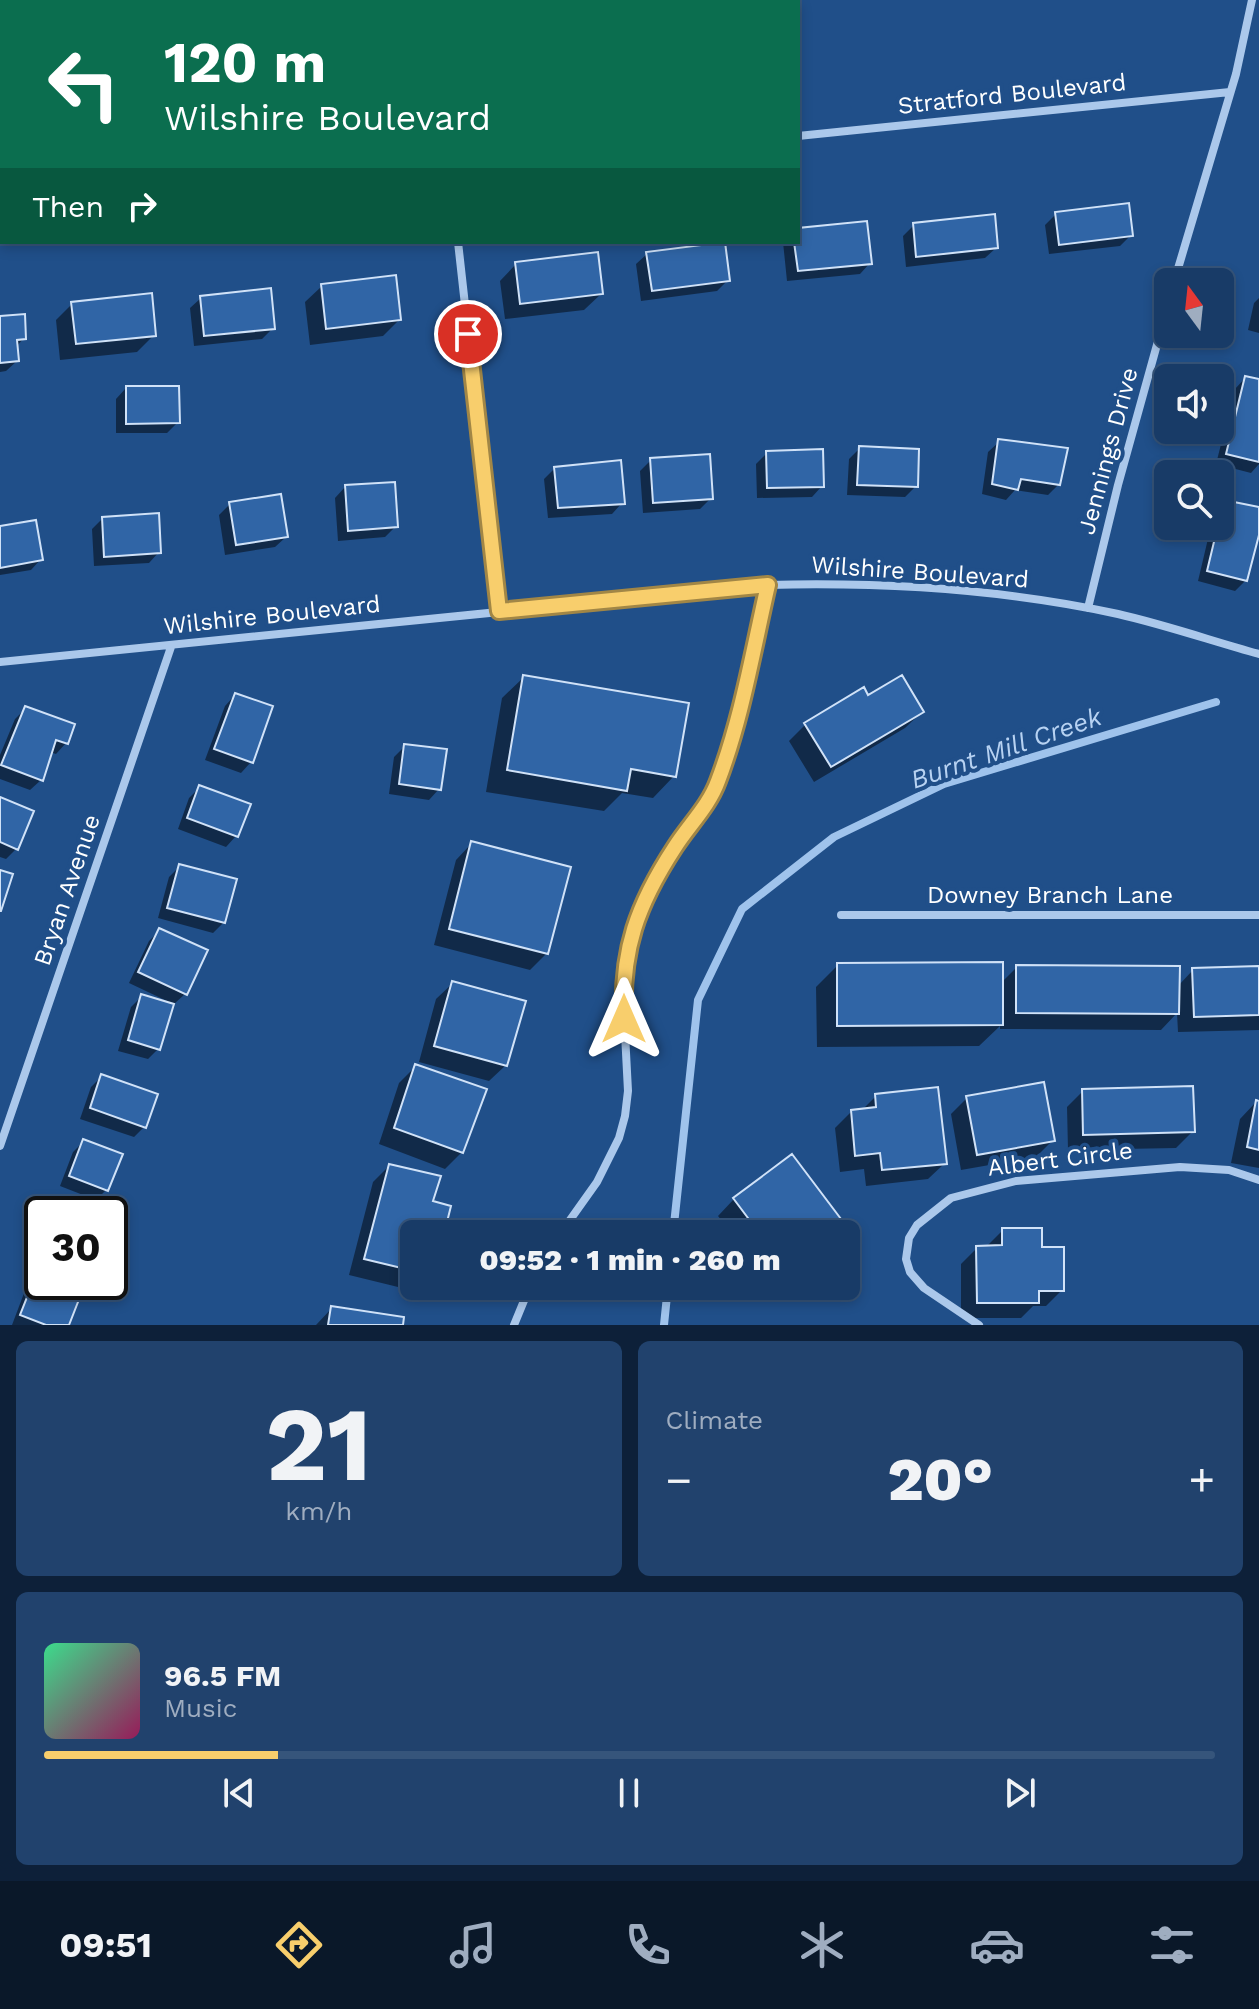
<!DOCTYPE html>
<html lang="en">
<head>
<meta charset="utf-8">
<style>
	body { margin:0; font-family:"Work Sans",sans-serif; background:#21426d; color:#f1f3f6; height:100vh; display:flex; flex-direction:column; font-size:30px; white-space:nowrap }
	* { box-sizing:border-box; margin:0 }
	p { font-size:26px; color:#9fadc0 }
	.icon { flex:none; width:44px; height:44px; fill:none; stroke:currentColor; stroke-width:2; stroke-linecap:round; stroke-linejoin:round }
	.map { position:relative; height:1325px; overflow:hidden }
	.details { display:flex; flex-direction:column; gap:16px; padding:16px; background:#0d2039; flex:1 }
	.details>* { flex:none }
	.guide { position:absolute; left:0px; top:0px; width:800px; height:244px; box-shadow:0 4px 12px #0003,0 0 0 2px #36557b; background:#0b6e4f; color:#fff; overflow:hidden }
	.needle { width:52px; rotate:345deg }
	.buttons { position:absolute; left:1154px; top:268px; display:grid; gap:16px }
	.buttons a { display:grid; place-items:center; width:80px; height:80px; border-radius:12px; background:#183b67; box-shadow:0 4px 12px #0003,0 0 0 2px #36557b; font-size:40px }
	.speed { position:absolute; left:24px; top:1196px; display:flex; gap:16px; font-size:40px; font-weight:700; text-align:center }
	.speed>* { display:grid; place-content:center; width:104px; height:104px; border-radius:50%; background:#183b67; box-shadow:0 4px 12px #0003,0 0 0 2px #36557b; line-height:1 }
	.speed .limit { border:4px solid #111; border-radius:12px; background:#fff; color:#111 }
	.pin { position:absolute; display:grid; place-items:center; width:68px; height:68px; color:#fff; margin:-34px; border:4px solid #fff; border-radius:50%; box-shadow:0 2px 8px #0007 }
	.me { position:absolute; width:88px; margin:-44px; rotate:0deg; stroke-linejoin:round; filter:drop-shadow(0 0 6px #0008) }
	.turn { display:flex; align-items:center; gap:28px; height:168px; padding:0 32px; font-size:36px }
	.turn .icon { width:104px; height:104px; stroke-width:2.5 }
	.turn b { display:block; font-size:56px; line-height:68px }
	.then { display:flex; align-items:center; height:76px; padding:0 32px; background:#0003; gap:16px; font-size:30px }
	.big { font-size:60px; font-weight:800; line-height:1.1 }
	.details .card { flex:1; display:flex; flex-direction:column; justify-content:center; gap:12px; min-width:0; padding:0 28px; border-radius:12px; background:#21426d }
	.details .dial { align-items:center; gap:0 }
	.dial b { font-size:104px; line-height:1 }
	.song { display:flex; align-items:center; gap:24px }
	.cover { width:96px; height:96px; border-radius:12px; background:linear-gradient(135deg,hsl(150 70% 55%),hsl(330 70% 35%)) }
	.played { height:8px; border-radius:4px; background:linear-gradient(90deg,#f8ce6c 20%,#36557b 20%) }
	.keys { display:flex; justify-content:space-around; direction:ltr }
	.heat { display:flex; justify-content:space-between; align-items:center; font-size:44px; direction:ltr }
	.details .tiles { flex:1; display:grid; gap:16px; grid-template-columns:1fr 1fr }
	.card:last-child { grid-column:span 2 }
	.trip { position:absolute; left:400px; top:1220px; width:460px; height:80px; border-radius:12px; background:#183b67; box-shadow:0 4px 12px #0003,0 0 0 2px #36557b; font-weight:800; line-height:80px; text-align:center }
	.menu { display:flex; height:128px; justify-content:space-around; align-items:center; background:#0a1829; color:#9fadc0 }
	.menu .icon { width:56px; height:56px }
	.menu .active { color:#f8ce6c }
	.menu b { font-size:36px; color:#f1f3f6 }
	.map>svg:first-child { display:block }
	.shadow { fill:#0007 }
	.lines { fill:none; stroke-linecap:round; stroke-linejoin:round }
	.stream { stroke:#9fc3ec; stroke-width:8 }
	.building { fill:#3065a6; stroke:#d0e2f8; stroke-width:2 }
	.minor { stroke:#abc8eb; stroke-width:8 }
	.route-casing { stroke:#a18646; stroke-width:20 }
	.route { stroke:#f8ce6c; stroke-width:14 }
	.labels { text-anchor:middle; stroke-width:8; stroke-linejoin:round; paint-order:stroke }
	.street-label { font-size:24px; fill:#fff; stroke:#204f89 }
	.water-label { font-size:26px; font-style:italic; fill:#b7d2f2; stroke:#204f89 }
</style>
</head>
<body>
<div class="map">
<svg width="1259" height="1325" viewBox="0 0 1259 1325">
	<rect width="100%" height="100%" fill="#204f89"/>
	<path class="shadow" d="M1056,214L1131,235L1120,246L1049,254L1045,225Z
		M914,225L996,248L985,258L906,267L903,236Z
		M798,230L870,263L860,274L787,281L783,242H798Z
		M647,254L728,280L717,291L641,301L636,264Z
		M516,264L601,294L584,310L505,319L500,281Z
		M322,286L399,320L383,336L310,345L305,302Z
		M201,298L273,328L262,339L194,346L190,308Z
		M1259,298V333L1248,330L1254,303Z
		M72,304L154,335L137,352L60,360L56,320Z
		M0,318L24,338L16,347L17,361L6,371L0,372Z
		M1245,378L1259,381V464L1251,473L1216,464L1235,389Z
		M126,388L178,422L167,433H116V399Z
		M999,442L1059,484L1048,495L1015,490L1006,500L982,494L988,452Z
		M860,448L916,486L905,497L847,495L849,459Z
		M767,453L822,486L812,497L757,498L756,464Z
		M651,460L711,498L700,509L643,513L640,471Z
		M555,468L622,503L612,514L548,518L544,479Z
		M345,487L396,526L385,537L338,541L335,498Z
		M1225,502L1259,509V526L1246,580L1235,591L1198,581L1211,526H1220V507Z
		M230,504L286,537L275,547L225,555L219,515Z
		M102,519L159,552L149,563L94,566L92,529Z
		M0,528L41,559L31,570L0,575Z
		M524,677L674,776L653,798L622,793L604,811L486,792L502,698Z
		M235,695L251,762L241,773L205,760L225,706Z
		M868,697L922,712L905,728L814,782L789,741L805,725Z
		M26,708L72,725L66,743L56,754L50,752L41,780L30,790L0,779V755L15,719Z
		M405,746L439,789L429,800L389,794L394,757Z
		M200,787L236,836L226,847L178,829L189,798Z
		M0,800L16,849L6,859L0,857Z
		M472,843L547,953L530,970L434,945L456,860Z
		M180,866L224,922L213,933L158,918L169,877Z
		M160,930L185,994L174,1004L172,1003L158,1049L148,1059L118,1051L131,1007L142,996L167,1004V1001L129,983L149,941Z
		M838,965L1001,983L1017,967L1178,986L1193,970L1259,968V1030L1178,1032L1177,1013L1161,1030L1000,1029V1026L979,1046L817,1047L816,987Z
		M453,983L506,1065L489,1081L419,1062L436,999Z
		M415,1067L462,1152L445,1169L379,1144L399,1083Z
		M102,1076L145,1126L134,1137L80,1119L91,1087Z
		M1083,1091L1193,1131L1176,1148L1068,1150L1067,1107Z
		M876,1096L945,1163L928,1179L866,1186L864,1169L840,1172L835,1128L851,1112L862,1110Z
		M967,1098L1053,1140L1036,1157L961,1170L951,1114Z
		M1256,1102L1259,1103V1168L1231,1163L1240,1119Z
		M84,1141L106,1190L96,1200L60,1186L73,1152Z
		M389,1166L430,1202L442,1234H414V1271L398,1287L349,1275L373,1182Z
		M734,1199L841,1223L830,1234H732L718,1216Z
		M1003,1230L1040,1249L1062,1290L1046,1306H1033L1021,1318H961V1264L977,1248H985Z
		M40,1269L42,1270V1282H75L83,1285L67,1325H12L29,1280Z
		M332,1308L401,1325H316Z"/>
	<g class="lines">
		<path class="stream" d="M673,1234L698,1000L742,909L834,837L944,784L1216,702
			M664,1325L668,1286"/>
	</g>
	<path class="building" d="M0,77H2V110H0Z
		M1129,203L1133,236L1059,245L1055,212Z
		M995,214L998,248L916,257L913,223Z
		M867,221L872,264L798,271L794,242H798V228Z
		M725,242L730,281L652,291L646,252Z
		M598,252L603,294L520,304L515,262Z
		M396,275L401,320L326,329L321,284Z
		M271,288L275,329L204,336L200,296Z
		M152,293L156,336L76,344L71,302Z
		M25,314L26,339L17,340L19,361L0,363V316Z
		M1245,376L1259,379V462L1226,454Z
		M126,386H179L180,423L126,424Z
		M998,439L1068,448L1060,485L1021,479L1018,490L992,484Z
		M859,446L919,449L918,487L857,485Z
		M823,449L824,487L767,488L766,451Z
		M710,454L713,499L653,503L650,458Z
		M621,460L625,504L558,508L554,467Z
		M395,482L398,527L348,531L345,485Z
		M281,494L288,537L236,545L229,502Z
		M1224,500L1259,507V535L1247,581L1207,571Z
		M159,513L161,553L104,557L102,517Z
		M36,520L43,560L0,568V526Z
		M523,675L689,703L676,777L631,769L627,791L507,770Z
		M902,675L924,712L831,767L804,723L864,687L868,695Z
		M235,693L273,706L253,763L214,749Z
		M25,706L75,724L68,744L56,740L43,781L1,765Z
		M404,744L447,749L441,790L399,784Z
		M199,785L251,804L238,837L187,818Z
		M0,797L34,811L18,850L0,842Z
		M471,841L571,867L548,954L449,929Z
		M179,864L237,879L225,923L167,908Z
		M0,870L13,874L1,911H0Z
		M159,928L208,950L187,995L138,972Z
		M1003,962V1025L837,1026V963Z
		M1016,965L1180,966L1179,1014L1016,1013Z
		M1259,966V1015L1194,1017L1192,968Z
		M452,981L526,1001L507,1066L434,1046Z
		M141,994L174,1004L160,1050L128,1040Z
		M415,1064L487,1089L463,1153L394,1128Z
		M101,1074L158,1094L146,1128L90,1108Z
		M1044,1082L1055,1141L977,1155L966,1096Z
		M1193,1086L1195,1132L1083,1135L1082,1089Z
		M938,1087L947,1164L882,1170L880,1153L855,1156L851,1110L876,1107L875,1094Z
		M1256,1100L1259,1101V1150L1247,1147Z
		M83,1139L123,1154L108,1191L69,1176Z
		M792,1154L844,1223L829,1234H760L733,1198Z
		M389,1164L441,1176L433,1201L451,1206L444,1234H414V1271L364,1259Z
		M1002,1228H1042V1247H1064V1291H1039V1303H977L976,1246L1002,1245Z
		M39,1267L42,1268V1282L85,1284L69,1325H46L20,1315Z
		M331,1306L404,1317L403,1325H328Z"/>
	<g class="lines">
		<path class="minor" d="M432,0V2
			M798,136L1230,92
			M0,217H2
			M458,242L499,611
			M1174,282L1236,74L1252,0
			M1088,608L1118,485L1168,305
			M0,662L768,585C886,582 1003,589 1118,614C1166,625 1212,641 1259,654
			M841,915H1259
			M0,1146L171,647
			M560,1234L597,1182L619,1138L625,1116L628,1091L623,995L628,943L654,881L706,805L718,782L741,705L768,585
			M514,1325L530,1286
			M979,1325L924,1288L910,1272L906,1259L909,1238L917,1225L951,1198L1016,1181L1180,1167L1229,1170L1259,1180"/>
	</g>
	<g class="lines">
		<g class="route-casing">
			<path id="route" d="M468,334L499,611L768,585C753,650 742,718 718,781C709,806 689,825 675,847C637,905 621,950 624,1019"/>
		</g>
		<use href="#route" class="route"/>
	</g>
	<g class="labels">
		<g class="street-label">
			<text transform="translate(1012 94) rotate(-6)" y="8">Stratford Boulevard</text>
			<text transform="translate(1108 451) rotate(-75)" y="8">Jennings Drive</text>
			<text transform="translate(920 572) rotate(4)" y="8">Wilshire Boulevard</text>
			<text transform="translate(272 615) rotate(-6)" y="8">Wilshire Boulevard</text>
			<text transform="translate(67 890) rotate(-71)" y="8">Bryan Avenue</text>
			<text x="1050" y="903">Downey Branch Lane</text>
			<text transform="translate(1060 1159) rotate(-7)" y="8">Albert Circle</text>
		</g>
		<g class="water-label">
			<text transform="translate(1006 748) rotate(-19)" y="9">Burnt Mill Creek</text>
		</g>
	</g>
</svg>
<div class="buttons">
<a><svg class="needle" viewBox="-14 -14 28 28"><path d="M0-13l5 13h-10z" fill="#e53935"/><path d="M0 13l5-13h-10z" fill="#9fadc0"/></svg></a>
<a><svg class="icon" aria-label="sound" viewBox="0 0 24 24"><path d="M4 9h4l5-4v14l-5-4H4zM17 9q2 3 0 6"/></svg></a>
<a><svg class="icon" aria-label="search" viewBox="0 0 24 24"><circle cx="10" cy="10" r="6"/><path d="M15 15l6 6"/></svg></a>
</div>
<div class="speed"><div class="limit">30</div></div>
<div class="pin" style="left:468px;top:334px;background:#d93025"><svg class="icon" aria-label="arrive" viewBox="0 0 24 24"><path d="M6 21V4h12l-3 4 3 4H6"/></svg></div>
<svg class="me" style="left:624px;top:1019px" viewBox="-20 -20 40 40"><path d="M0-17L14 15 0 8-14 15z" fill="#f8ce6c" stroke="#fff" stroke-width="4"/></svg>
<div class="trip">09:52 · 1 min · 260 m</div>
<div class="guide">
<div class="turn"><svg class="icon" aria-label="left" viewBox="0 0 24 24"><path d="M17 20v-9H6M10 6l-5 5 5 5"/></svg><div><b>120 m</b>Wilshire Boulevard</div></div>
<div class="then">Then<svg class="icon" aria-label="right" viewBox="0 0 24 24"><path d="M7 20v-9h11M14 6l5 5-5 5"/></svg></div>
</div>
</div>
<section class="details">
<div class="tiles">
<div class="card dial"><b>21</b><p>km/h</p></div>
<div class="card"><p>Climate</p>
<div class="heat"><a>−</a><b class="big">20°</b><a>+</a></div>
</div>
<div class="card">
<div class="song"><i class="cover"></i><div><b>96.5 FM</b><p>Music</p></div></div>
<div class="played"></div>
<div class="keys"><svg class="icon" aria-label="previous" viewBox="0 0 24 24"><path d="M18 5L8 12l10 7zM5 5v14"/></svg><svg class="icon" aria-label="pause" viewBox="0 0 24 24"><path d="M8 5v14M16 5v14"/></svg><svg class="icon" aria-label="next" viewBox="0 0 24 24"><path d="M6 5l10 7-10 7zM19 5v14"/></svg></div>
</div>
</div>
</section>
<nav class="menu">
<b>09:51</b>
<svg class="icon active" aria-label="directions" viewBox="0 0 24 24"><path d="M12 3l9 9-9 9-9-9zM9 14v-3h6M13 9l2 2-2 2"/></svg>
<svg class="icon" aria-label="music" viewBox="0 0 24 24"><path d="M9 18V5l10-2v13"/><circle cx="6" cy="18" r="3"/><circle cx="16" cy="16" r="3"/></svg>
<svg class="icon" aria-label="phone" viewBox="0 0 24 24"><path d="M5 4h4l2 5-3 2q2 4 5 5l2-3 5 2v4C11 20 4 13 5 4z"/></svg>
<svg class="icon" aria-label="climate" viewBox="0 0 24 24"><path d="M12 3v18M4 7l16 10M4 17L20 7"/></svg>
<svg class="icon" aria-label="car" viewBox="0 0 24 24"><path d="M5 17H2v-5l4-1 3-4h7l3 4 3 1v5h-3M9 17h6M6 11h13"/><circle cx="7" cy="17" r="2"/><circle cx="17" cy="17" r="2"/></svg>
<svg class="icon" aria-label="filters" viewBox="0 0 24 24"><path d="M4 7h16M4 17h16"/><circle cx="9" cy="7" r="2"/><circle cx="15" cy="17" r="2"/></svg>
</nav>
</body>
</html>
